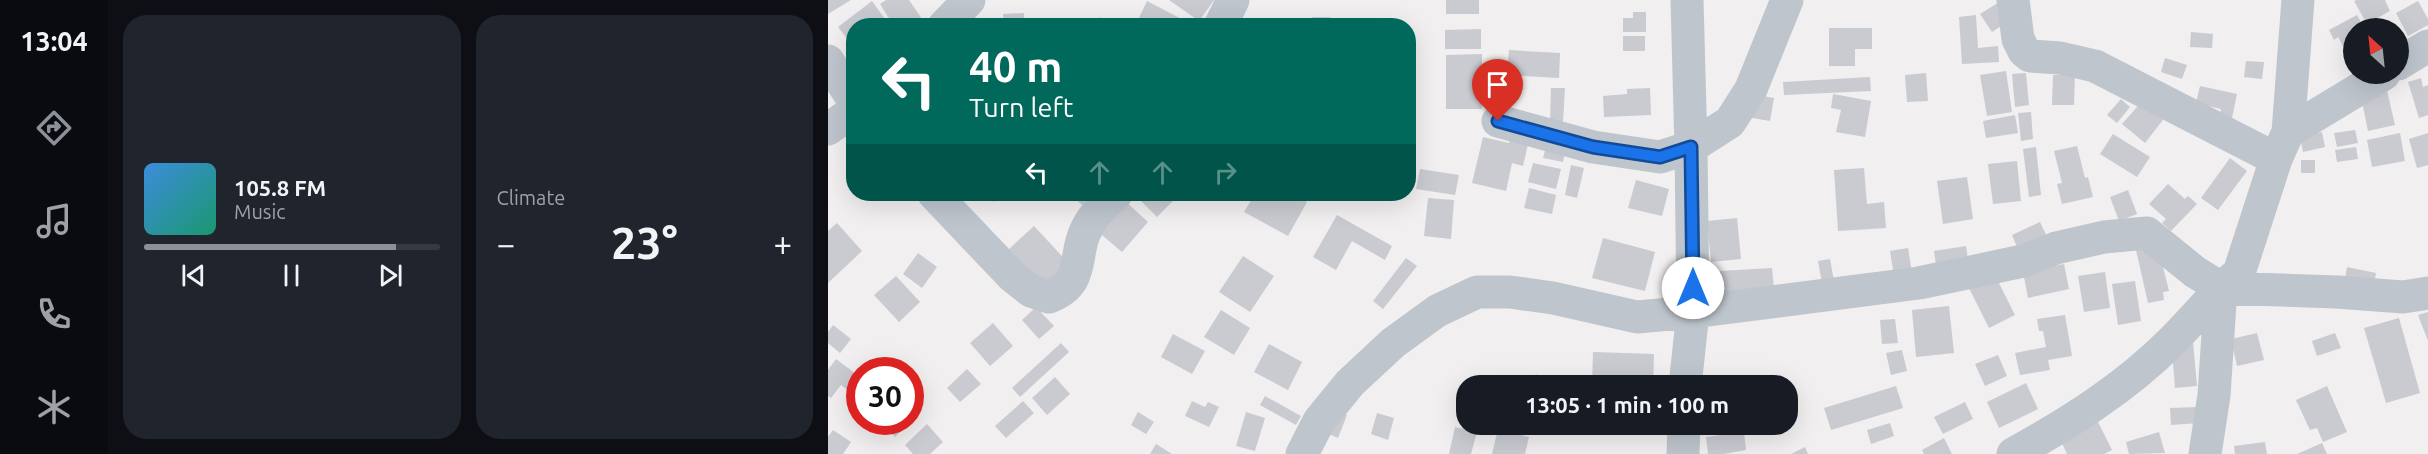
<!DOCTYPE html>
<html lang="en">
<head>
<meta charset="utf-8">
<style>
	body { margin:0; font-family:Ubuntu,sans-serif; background:#20242c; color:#f1f3f6; height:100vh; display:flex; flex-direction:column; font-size:22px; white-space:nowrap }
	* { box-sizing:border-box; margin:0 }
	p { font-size:20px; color:#9ea1a6 }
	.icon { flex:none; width:33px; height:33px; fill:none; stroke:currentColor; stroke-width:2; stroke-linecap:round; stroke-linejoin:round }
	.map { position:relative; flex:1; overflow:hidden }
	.sheet { display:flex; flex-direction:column; gap:15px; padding:15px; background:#0d0f14; width:720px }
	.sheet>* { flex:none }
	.top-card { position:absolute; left:18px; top:18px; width:570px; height:183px; border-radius:24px; box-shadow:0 6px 24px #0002; background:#00695c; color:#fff; overflow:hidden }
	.needle { width:39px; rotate:333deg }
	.controls { position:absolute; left:1515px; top:18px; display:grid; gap:12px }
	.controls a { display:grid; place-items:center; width:66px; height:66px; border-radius:50%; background:#171b24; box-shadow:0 6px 24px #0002; font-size:30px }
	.speed { position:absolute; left:18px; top:357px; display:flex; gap:12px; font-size:30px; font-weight:700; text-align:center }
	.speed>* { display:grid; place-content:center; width:78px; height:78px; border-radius:50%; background:#171b24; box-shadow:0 6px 24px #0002; line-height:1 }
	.speed .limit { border:9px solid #d22; background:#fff; color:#111 }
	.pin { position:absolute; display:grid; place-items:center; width:51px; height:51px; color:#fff; margin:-62px -26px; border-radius:50% 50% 50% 0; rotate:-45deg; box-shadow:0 0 6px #0007 }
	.pin .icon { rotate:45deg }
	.me { position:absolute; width:66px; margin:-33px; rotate:0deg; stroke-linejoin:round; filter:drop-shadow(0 0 4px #0008) }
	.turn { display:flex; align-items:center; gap:21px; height:126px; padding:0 24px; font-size:27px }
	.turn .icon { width:78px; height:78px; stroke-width:2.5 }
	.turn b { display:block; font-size:42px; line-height:51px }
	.lanes { display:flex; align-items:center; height:57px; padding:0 24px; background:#0003; justify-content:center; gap:30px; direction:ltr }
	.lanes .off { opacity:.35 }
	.big { font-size:45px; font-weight:700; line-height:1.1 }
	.sheet .card { flex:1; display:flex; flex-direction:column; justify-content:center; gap:9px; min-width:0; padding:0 21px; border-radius:24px; background:#20242c }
	.song { display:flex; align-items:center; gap:18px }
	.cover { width:72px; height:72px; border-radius:9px; background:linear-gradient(135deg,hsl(210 70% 55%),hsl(160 70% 35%)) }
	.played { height:6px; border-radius:3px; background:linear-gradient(90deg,#8c9099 85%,#363941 85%) }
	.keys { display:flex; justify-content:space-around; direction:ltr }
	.heat { display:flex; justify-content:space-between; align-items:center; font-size:33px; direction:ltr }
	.sheet .tiles { flex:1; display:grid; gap:15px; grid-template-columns:repeat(2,1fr) }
	.trip { position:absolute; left:628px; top:375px; width:342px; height:60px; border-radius:24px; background:#171b24; box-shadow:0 6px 24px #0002; font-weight:700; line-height:60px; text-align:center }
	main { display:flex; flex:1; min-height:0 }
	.menu { display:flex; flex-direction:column; width:108px; justify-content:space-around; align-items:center; background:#090b0e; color:#9ea1a6 }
	.menu .icon { width:42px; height:42px }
	.menu .on { color:#8c9099 }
	.menu b { font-size:27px; color:#f1f3f6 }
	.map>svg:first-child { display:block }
	.building { fill:#c9cbd1 }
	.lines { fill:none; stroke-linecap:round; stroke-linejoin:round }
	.minor { stroke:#bec5cd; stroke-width:33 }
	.route-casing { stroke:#114b97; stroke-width:15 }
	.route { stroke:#1a73e8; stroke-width:10 }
</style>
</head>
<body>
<main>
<nav class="menu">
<b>13:04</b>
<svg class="icon on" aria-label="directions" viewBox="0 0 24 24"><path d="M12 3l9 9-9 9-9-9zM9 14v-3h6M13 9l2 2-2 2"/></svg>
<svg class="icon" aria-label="music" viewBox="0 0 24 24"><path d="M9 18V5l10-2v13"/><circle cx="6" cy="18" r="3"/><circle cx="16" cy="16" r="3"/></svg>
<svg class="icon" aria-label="phone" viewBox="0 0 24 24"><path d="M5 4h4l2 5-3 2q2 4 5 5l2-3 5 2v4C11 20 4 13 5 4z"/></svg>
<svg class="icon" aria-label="climate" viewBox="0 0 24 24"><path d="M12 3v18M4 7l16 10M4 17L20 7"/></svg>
</nav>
<section class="sheet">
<div class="tiles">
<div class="card">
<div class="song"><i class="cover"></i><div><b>105.8 FM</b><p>Music</p></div></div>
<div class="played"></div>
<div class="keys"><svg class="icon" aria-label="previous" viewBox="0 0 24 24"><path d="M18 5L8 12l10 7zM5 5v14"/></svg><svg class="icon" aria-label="pause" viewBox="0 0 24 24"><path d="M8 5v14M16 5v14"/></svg><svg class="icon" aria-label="next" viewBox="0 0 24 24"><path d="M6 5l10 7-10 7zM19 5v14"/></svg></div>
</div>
<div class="card"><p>Climate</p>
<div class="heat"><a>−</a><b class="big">23°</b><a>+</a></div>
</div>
</div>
</section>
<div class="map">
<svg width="1600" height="454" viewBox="0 0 1600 454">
	<rect width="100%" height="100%" fill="#f1efef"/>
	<path class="building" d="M0,0H23L0,14Z
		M58,0H81L94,19L85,26H66L52,4Z
		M341,0H386L371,21Z
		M618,0H651V14H618Z
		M1529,0H1557L1562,11L1539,24L1526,1Z
		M44,1L62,26H26V47L10,27Z
		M319,1L367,26H307Z
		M1173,1L1184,19L1164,32L1152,14Z
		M1590,1L1600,19V25L1580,36L1568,13Z
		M805,12H818V32H795V18H805Z
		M196,13V25H176L175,14Z
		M1148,15L1150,48L1170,46L1171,62L1134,64L1131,17Z
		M1529,15L1536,28H1526V65L1510,37L1506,40L1501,30Z
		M271,17L288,26H267Z
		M484,17H502V26H484Z
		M508,20H534V26H508Z
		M1001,28H1044V49H1027V66H1001Z
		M653,29V49H617V30Z
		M1363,32L1385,34L1384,48L1362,47Z
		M795,36H817V51H795Z
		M681,50L732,53L731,78L679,75Z
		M654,54V109H618V55Z
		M1337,58L1359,65L1354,79L1333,72Z
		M1418,61L1436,62L1434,79L1416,77Z
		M1178,71L1184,112L1159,116L1152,75Z
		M1098,73L1100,101L1079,102L1077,75Z
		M1198,73L1201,105L1187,107L1184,74Z
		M1225,75H1247L1246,105H1224Z
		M1042,77L1043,91L956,95L955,82Z
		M1593,78L1595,87L1600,85V115L1591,118L1580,82Z
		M1372,86L1409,94L1402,128L1389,126L1393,109L1368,103Z
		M1558,86L1567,125L1540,131L1532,92Z
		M723,88H737L735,122L722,121Z
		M822,88L823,115L776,117L775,96L799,94V89Z
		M1005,94L1043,101L1037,137L1008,132L1013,110L1003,108Z
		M929,95L946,98L942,121L924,118Z
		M1293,99L1302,107L1289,123L1279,115Z
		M1316,99L1338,116L1317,143L1294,124Z
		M1203,112L1205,139L1193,141L1190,113Z
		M1187,115L1190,133L1158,138L1155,121Z
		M1527,130L1530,143L1509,147L1506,133Z
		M1494,132L1497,147L1475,152L1472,137Z
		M1572,133L1577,161L1544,167L1539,140Z
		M1600,133V165L1589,168L1581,139Z
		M1285,134L1322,157L1309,177L1272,154Z
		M683,136L701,140L695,166L684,163L678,191L644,183L655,137L681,143Z
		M719,143L738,147L735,162L715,158Z
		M1249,146L1257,178L1260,177L1265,197L1234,204L1229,184L1234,183L1226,151Z
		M1208,147L1213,195L1201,197L1195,149Z
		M1528,147L1530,159L1509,162L1507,150Z
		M1402,158L1419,171L1390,210L1373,198Z
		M1473,160H1487V173H1473Z
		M1189,161L1193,201L1165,204L1160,164Z
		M705,163L733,169L728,189L700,182Z
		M743,165L756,168L749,198L737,195Z
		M1036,168L1039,204L1056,202L1058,228L1010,231L1006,170Z
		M592,169L631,175L627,195L588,189Z
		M1139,177L1145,219L1115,224L1109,181Z
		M808,180L841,189L834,216L800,208Z
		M1340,184L1357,199L1360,196L1369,204L1343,231L1334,223L1338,219L1321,204Z
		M701,188L728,195L724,214L696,208Z
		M1300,190L1309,214L1291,221L1282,197Z
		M157,194H173L166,202Z
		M242,194H265L254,205Z
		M317,194H340L346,200L329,217L311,199Z
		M427,194H452L457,196L459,194H464L479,202L460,236L416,212Z
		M511,194H546L547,197L512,201Z
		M600,198L626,200L623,239L596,236Z
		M296,200L320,222L294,252L268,230Z
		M509,215L564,246L557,260L524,241L508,270L485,257Z
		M909,218L913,259L883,262L879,221Z
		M1212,222L1222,243L1193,256L1184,235Z
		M9,223L34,251L0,283V231Z
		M206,226L246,269L220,292L181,249Z
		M775,238L827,252L817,291L764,278Z
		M1138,246L1140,260L1108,265L1106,251Z
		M1324,246L1333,259L1341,291L1335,292L1336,300L1320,303L1308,250Z
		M1080,248L1084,273L1066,276L1062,251Z
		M90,253L109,267L94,288L75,274Z
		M415,256L446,276L422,312L391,292Z
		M578,258L589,266L555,309L545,301Z
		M1002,259L1006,281L994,283L990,261Z
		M1236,264L1241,289L1200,298L1195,272Z
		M1519,267L1548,273L1546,285L1517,279Z
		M944,268L946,290L893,293L892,271Z
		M1277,272L1282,308L1256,312L1250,276Z
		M1167,275L1187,315L1161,328L1141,288Z
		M68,276L92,302L71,322L46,295Z
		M1307,281L1313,321L1290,325L1284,284Z
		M1121,306L1126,353L1088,357L1084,310Z
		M208,307L226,326L211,339L194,320Z
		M393,310L422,328L406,355L376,337Z
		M1600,312V341L1590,315Z
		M1237,315L1244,356L1220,360L1222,370L1192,375L1187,353L1218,347L1215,331H1211L1209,319Z
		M1571,318L1592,393L1558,403L1536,328Z
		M1067,319L1070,343L1054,344L1052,320Z
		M165,323L185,346L162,366L142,343Z
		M5,325L23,339L12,353L0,343V332Z
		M1429,333L1436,360L1409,366L1403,339Z
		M1507,333L1513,348L1489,356L1484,341Z
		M345,334L377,351L364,374L333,357Z
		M1365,342L1369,386L1347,388L1344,351Z
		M233,343L241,352L192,397L184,388Z
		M441,344L474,362L460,390L426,372Z
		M1074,350L1079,371L1063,375L1058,353Z
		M765,352L826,354L825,386L764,385Z
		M1170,355L1179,376L1157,386L1147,364Z
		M8,359L32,377V386L25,394L13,385L3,398L0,396V370Z
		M139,369L153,384L132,402L119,388Z
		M708,374L731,386H703Z
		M227,377L242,394L219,415L204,398Z
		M1198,383L1210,409L1171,428L1159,402Z
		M1068,386L1075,408L1003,430L996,408Z
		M1499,386L1519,432L1495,442L1489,428L1482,430L1468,400Z
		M437,396L473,416L468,425L432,405Z
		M195,401L206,413L178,438L167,426Z
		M364,401L377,407L380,402L391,407L381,427L357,416Z
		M1137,402L1145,419L1115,434L1106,417Z
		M1370,407L1371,423L1343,425L1342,408Z
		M508,411L519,415L510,438L498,433Z
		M310,412L326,422L318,434L303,425Z
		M418,412L437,418L427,451L408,446Z
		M549,413L566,418L560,440L543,434Z
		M68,422L75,429L67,437L60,429Z
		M1270,422L1284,450L1276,454H1239L1233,441Z
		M1062,423L1066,436L1043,444L1039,430Z
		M99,424L115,442L102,454H85L77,445Z
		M777,424H798L796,435L776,431Z
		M627,427L649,432L643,454H621Z
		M670,429L701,437L697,454H664Z
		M5,430L23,442L15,454H0V437Z
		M916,432L918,450L896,454H880L878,437Z
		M1331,432L1337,453L1301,454L1298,442Z
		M1116,438L1124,454H1096L1094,450Z
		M1437,442L1439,454H1407L1406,446Z
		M1494,443L1499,454H1469Z
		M328,444L344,454H322Z
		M977,447L980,454H963Z"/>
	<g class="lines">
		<path class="minor" d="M1185,0L1190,39L1196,51L1202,56L1232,58L1267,66L1448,159
			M116,26L141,0
			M392,26L405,0
			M0,61L26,101
			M1570,64L1600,46
			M670,121L765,147L832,157L863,147L902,122L923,89L959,0
			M0,129L26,111
			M1460,132L1556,74
			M106,194L184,276L203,291L221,297C258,283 245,255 258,230C265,215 276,205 288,194
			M857,386L865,312L863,147L859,0
			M474,454L491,421L522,383L565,343L609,311L649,292H682L725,298L809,317L865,312L1091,283L1195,261L1228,248L1276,237L1319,233L1367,272L1393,288
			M855,454L856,424
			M1185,454C1241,423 1297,388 1343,342C1360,325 1377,306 1393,288L1509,292L1575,297L1600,293
			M1377,454L1386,395L1393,288L1411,273L1448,159L1460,132L1470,0"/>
	</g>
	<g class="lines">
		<g class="route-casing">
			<path id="route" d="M670,121L765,147L832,157L863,147L865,288"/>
		</g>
		<use href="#route" class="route"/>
	</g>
</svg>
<div class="controls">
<a><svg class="needle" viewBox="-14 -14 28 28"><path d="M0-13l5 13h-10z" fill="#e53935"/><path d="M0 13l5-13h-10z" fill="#9ea1a6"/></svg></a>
</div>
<div class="speed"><div class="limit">30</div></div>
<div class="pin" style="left:670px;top:121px;background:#d93025"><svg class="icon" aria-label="arrive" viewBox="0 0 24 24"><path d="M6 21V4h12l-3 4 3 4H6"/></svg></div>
<svg class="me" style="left:865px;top:288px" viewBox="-20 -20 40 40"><circle r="19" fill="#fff"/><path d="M0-13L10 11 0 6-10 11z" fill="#1a73e8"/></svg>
<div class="trip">13:05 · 1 min · 100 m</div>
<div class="top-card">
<div class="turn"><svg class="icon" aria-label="left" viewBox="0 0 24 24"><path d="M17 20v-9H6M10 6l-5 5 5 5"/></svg><div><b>40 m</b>Turn left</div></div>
<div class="lanes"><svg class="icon" aria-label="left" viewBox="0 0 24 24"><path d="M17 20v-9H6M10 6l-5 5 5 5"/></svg><svg class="icon off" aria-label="ahead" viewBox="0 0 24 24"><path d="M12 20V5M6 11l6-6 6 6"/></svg><svg class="icon off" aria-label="ahead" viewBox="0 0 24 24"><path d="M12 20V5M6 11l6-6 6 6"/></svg><svg class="icon off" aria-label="right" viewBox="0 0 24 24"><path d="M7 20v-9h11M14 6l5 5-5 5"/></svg></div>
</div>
</div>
</main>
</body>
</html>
